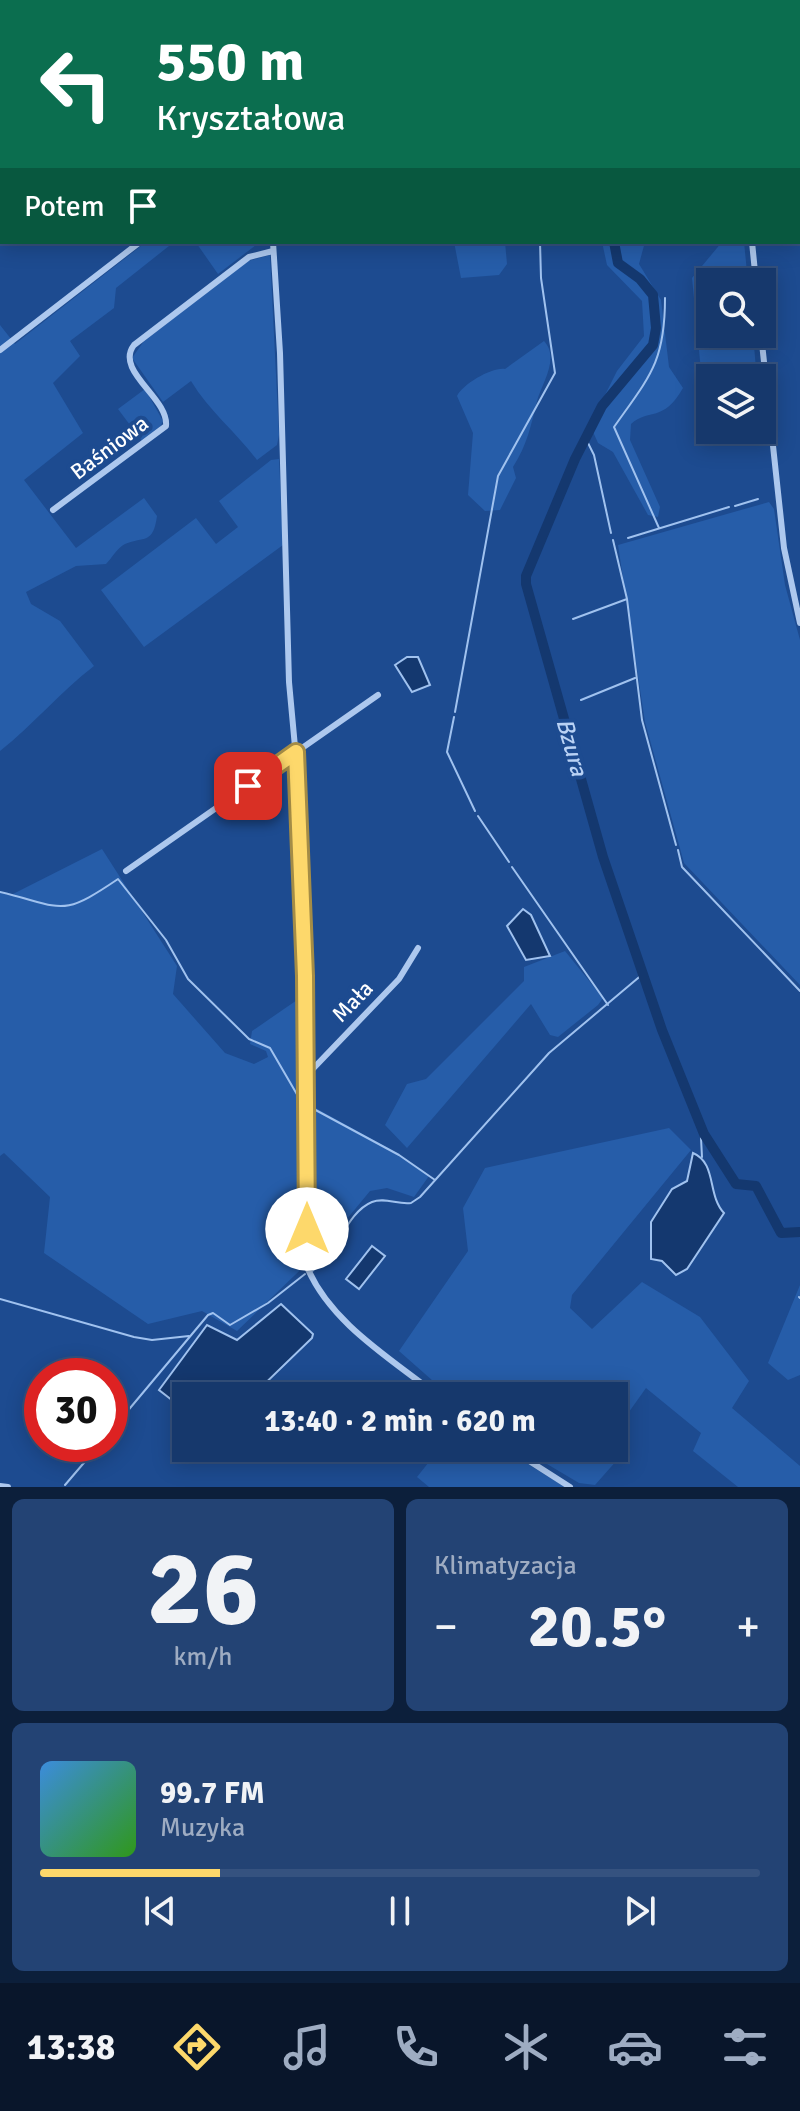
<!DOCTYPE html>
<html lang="pl">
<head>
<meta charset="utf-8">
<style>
	body { margin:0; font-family:Signika,sans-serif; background:#234374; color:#f1f3f6; height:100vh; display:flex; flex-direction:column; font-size:30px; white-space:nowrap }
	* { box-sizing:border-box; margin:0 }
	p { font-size:26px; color:#9eacc2 }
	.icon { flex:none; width:44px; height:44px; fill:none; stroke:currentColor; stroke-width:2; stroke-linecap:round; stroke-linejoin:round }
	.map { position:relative; height:1487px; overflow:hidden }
	.side { display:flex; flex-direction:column; gap:12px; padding:12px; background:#0c1f3b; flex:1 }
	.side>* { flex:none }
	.banner { position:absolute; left:0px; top:0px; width:800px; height:244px; box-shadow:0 4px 20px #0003,0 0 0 2px #35527f; background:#0b6e4f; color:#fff; overflow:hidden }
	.controls { position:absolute; left:696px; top:268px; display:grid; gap:16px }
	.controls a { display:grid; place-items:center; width:80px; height:80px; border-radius:0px; background:#16386c; box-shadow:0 4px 20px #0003,0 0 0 2px #35527f; font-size:40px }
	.speed { position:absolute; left:24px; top:1358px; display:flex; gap:16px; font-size:40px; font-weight:700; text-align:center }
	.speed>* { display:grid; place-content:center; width:104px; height:104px; border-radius:50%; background:#16386c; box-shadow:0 4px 20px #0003,0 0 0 2px #35527f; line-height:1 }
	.speed .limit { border:12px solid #d22; background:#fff; color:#111 }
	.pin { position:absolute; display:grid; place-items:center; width:68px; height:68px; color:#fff; margin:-34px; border-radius:16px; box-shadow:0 4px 12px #0006 }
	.me { position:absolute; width:88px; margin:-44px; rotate:0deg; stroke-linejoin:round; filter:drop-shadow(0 0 6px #0008) }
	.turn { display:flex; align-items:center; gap:28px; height:168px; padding:0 24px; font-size:36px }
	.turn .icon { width:104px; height:104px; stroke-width:2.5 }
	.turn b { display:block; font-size:56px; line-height:68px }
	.then { display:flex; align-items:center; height:76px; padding:0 24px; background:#0003; gap:16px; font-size:30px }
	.big { font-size:60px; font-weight:700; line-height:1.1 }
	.side .widget { flex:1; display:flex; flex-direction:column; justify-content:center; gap:12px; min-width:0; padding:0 28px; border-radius:12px; background:#234374 }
	.side .dial { align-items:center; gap:0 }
	.dial b { font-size:104px; line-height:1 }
	.song { display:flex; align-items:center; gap:24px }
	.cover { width:96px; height:96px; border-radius:12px; background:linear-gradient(135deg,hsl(210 70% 55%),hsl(110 70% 35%)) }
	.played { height:8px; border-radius:4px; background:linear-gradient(90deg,#fdd86b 25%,#35527f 25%) }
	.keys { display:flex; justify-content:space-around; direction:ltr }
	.heat { display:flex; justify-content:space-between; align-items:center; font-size:44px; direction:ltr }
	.side .tiles { flex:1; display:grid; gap:12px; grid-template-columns:1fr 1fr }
	.widget:last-child { grid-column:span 2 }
	.trip { position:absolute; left:172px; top:1382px; width:456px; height:80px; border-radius:0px; background:#16386c; box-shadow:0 4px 20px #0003,0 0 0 2px #35527f; font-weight:700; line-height:80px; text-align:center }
	.tab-bar { display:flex; height:128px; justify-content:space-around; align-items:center; background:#09162b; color:#9eacc2 }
	.tab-bar .icon { width:56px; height:56px }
	.tab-bar .active { color:#fdd86b }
	.tab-bar b { font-size:36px; color:#f1f3f6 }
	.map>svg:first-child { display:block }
	.green { fill:#265da9 }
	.water { fill:#14386f; stroke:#a0c2ef; stroke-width:2 }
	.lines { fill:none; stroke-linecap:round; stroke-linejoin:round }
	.stream { stroke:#a0c2ef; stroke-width:2 }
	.river { stroke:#14386f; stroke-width:10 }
	.minor { stroke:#adc8ee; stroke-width:6 }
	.route-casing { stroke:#a48c46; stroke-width:20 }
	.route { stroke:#fdd86b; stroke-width:14 }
	.labels { text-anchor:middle; stroke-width:8; stroke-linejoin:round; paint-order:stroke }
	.street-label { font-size:22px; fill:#fff; stroke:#1d4b90 }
	.water-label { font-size:24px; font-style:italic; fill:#b9d2f5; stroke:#1d4b90 }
</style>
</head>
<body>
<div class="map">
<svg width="800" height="1487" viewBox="0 0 800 1487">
	<rect width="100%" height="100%" fill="#1d4b90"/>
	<path class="green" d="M146,242H174L116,288L114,308L70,341L80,356L53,383L83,433L24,480L76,548L144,498L157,516C153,545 144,536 125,544C117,548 112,558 106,564L76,566L26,592L31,604L60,621L94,666C60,692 34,724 0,751V325L15,344Z
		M200,242H268L269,244L256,245L218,274L197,244Z
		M454,242H505L507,264L499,275L461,278Z
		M602,242H645L639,264L661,300L669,367L683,388C663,423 649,408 631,424L630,440L660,507L658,517L648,515L613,452L598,443L590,425L617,371L644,336L642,301L607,265Z
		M722,242H744L748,282H710V334H753L756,369L701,371L692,278Z
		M270,255L279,435L277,445L257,460C236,432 209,411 191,381L163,402L132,358L144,341L248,261Z
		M544,341C560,358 542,383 537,401C531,426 527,445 513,467L516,478L500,510L485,511L468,495L473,433L457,396C463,384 492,367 505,369Z
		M145,389L163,421L159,430L142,441L118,409Z
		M279,459L283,545L144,647L101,590L196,518L216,544L238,527L219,501L271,460Z
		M769,502L774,509L785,585L800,640V985L684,863L645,722L618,545Z
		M102,849L177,966L173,994L225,1053L254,1064L268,1057L266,1051L250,1044L252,1031L300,998L303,1101L397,1153L429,1176L414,1197L387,1188L370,1191L323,1248L237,1331L202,1311L148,1324L44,1253L50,1197L4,1153L0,1156V893L11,895Z
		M565,951L603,998L598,1005L558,1037L550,1035L531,1004L407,1148L385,1125L407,1084L426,1079L524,981V967Z
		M669,1128L691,1150L572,1295L570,1308L592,1329L642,1282L700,1317L749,1381L732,1408L800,1466V1487H738L693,1451L701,1433L646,1388L614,1433V1396H450L399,1351L468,1251L463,1208L485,1168Z
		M800,1285V1375L788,1380L768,1363Z
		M440,1448H502L565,1487H429L417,1477Z
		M520,1448H602L618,1459L595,1485L579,1483Z"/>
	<path class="water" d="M407,657H418L430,685L412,692L395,665Z
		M523,909L531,915L550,956L526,960L507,926Z
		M693,1153C717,1163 707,1195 724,1213L687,1269L676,1275L662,1261L651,1259V1222L672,1189L687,1181Z
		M372,1246L385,1256L359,1289L346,1279Z
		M281,1304L313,1334L312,1338L252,1396H186V1411L159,1390L207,1325L237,1340Z"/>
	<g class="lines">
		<path class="stream" d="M164,0L165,2
			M665,0V2
			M587,441L594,455L611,533
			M735,506L758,499
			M659,528L614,427C650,376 665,362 665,298
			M628,538L729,507
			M613,540L627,599L642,720L676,845
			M573,619L627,599
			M581,700L635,678
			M455,712L498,476L555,373L541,278L540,242
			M454,717L447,752L475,811
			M478,816L509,862
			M678,850L682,867L800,991
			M512,867L608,1005
			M0,892C64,907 59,919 118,879L166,940L188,979L249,1039L270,1048L302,1103
			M310,1107L399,1155L435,1180
			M702,1157L701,1138L704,1134
			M312,1271C338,1255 345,1213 372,1202C385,1197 398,1205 411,1203L420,1197L549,1053L644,973
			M799,1297L800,1298
			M0,1299L134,1337L152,1340L189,1336
			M110,1432L208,1315L213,1313L230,1325L268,1303L305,1274
			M65,1485L100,1444"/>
		<path class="river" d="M579,0V2
			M614,242L618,263L640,279L653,295L656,328L653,345L602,406L575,459L526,576V584L603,857L662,1030L704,1134L736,1184L756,1186L781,1233L800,1232"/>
		<path class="minor" d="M222,0L223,2
			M784,0L785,2
			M397,2L400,0
			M273,242L280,353L289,682L300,801L307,1267C331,1324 392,1359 438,1396
			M752,242L756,282
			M761,334L784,548L800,623
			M0,350L140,242
			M53,510L166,426C169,398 114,371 134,345L249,257L273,251
			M126,871L378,695
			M307,1075L399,979L418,948
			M509,1448L570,1487
			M0,1486L8,1487"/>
	</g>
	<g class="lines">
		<g class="route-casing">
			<path id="route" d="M248,786L296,752L305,976L307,1229"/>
		</g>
		<use href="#route" class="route"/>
	</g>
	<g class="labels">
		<g class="street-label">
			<text transform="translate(109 447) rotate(-37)" y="8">Baśniowa</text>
			<text transform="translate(352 1001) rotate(-46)" y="8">Mała</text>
		</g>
		<g class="water-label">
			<text transform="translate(572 747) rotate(74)" y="8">Bzura</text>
		</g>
	</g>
</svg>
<div class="controls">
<a><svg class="icon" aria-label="search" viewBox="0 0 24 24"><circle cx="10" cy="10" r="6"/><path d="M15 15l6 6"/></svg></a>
<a><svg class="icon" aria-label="layers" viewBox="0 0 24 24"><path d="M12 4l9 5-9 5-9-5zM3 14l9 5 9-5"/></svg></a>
</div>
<div class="speed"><div class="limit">30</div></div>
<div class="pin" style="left:248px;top:786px;background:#d93025"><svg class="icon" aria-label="arrive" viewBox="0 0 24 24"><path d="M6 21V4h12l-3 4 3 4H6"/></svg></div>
<svg class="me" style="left:307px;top:1229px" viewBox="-20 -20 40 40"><circle r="19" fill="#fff"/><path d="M0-13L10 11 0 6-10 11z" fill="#fdd86b"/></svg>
<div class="trip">13:40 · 2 min · 620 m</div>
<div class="banner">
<div class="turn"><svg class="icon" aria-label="left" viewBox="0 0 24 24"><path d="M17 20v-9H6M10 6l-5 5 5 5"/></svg><div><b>550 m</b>Kryształowa</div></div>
<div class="then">Potem<svg class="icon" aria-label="arrive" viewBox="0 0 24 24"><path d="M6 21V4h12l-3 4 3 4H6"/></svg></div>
</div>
</div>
<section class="side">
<div class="tiles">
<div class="widget dial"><b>26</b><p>km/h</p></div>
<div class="widget"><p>Klimatyzacja</p>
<div class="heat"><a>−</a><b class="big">20.5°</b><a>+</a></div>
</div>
<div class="widget">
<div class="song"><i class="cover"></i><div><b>99.7 FM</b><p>Muzyka</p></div></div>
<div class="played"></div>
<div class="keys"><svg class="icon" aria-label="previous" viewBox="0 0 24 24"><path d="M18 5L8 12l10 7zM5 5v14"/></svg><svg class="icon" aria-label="pause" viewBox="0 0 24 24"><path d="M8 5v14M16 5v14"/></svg><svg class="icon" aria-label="next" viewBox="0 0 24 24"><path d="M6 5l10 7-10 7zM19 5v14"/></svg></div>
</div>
</div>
</section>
<nav class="tab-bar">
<b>13:38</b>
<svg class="icon active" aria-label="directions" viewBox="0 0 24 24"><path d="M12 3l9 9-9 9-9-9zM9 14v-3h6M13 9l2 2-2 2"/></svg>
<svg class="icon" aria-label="music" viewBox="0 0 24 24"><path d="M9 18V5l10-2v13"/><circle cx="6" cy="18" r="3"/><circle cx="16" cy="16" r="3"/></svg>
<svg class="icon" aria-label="phone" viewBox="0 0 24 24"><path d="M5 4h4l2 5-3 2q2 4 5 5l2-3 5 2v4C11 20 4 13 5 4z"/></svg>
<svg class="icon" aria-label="climate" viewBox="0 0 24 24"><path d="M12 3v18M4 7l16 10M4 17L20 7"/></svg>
<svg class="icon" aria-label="car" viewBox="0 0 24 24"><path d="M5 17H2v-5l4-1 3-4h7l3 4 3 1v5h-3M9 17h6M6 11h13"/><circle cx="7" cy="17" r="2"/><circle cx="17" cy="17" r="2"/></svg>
<svg class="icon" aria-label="filters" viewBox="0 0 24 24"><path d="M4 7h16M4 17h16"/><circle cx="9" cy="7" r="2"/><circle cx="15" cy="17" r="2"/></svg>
</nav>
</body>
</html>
